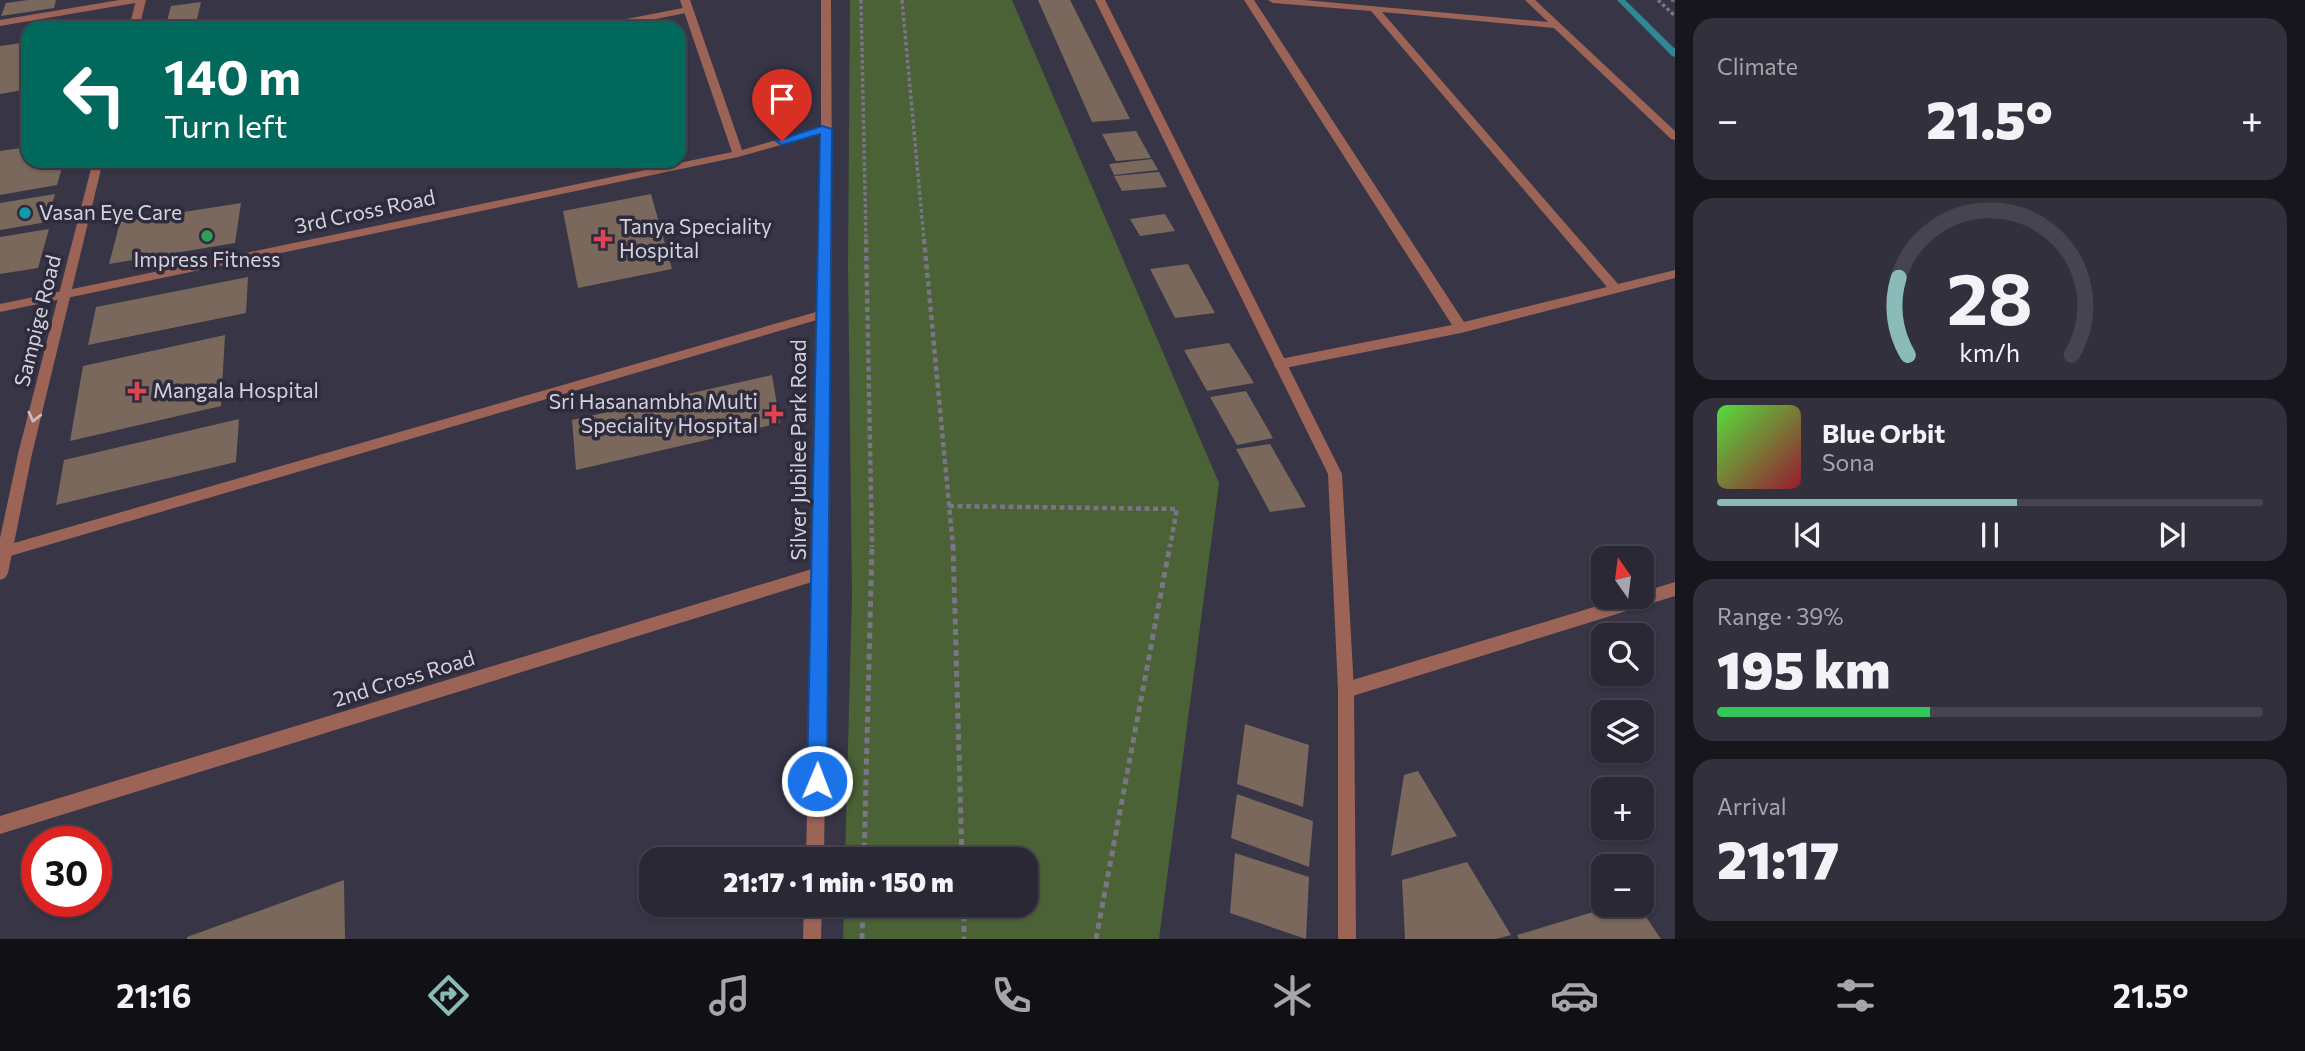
<!DOCTYPE html>
<html lang="en">
<head>
<meta charset="utf-8">
<style>
	body { margin:0; font-family:Commissioner,sans-serif; background:#31303c; color:#f1f3f6; height:100vh; display:flex; flex-direction:column; font-size:26px; white-space:nowrap }
	* { box-sizing:border-box; margin:0 }
	p { font-size:23px; color:#a5a6ac }
	.icon { flex:none; width:38px; height:38px; fill:none; stroke:currentColor; stroke-width:2; stroke-linecap:round; stroke-linejoin:round }
	.map { position:relative; flex:1; overflow:hidden }
	.side { display:flex; flex-direction:column; gap:18px; padding:18px; background:#17161d; width:630px }
	.side>* { flex:none }
	.top-card { position:absolute; left:21px; top:21px; width:665px; height:147px; border-radius:21px; box-shadow:0 2px 5px #0004,0 0 0 2px #45444f; background:#00695c; color:#fff; overflow:hidden }
	.needle { width:46px; rotate:346deg }
	.tools { position:absolute; left:1591px; top:546px; display:grid; gap:14px }
	.tools a { display:grid; place-items:center; width:63px; height:63px; border-radius:14px; background:#292834; box-shadow:0 2px 5px #0004,0 0 0 2px #45444f; font-size:35px }
	.speed { position:absolute; left:21px; top:826px; display:flex; gap:14px; font-size:35px; font-weight:700; text-align:center }
	.speed>* { display:grid; place-content:center; width:91px; height:91px; border-radius:50%; background:#292834; box-shadow:0 2px 5px #0004,0 0 0 2px #45444f; line-height:1 }
	.speed .limit { border:10px solid #d22; background:#fff; color:#111 }
	.pin { position:absolute; display:grid; place-items:center; width:60px; height:60px; color:#fff; margin:-72px -30px; border-radius:50% 50% 50% 0; rotate:-45deg; box-shadow:0 0 7px #0007 }
	.pin .icon { rotate:45deg }
	.me { position:absolute; width:77px; margin:-38px; rotate:1deg; stroke-linejoin:round; filter:drop-shadow(0 0 5px #0008) }
	.turn { display:flex; align-items:center; gap:24px; height:147px; padding:0 28px; font-size:32px }
	.turn .icon { width:91px; height:91px; stroke-width:2.5 }
	.turn b { display:block; font-size:49px; line-height:60px }
	.big { font-size:52px; font-weight:800; line-height:1.1 }
	.side .tile { flex:1; display:flex; flex-direction:column; justify-content:center; gap:10px; min-width:0; padding:0 24px; border-radius:21px; background:#31303c }
	.side .dial { align-items:center; gap:0 }
	.dial svg { height:182px; overflow:visible; fill:none; stroke:#45444f; stroke-width:7; stroke-linecap:round; text-anchor:middle }
	.dial text { fill:#f1f3f6; stroke:none }
	.song { display:flex; align-items:center; gap:21px }
	.cover { width:84px; height:84px; border-radius:10px; background:linear-gradient(135deg,hsl(110 70% 55%),hsl(350 70% 35%)) }
	.played { height:7px; border-radius:4px; background:linear-gradient(90deg,#8bbbb9 55%,#45444f 55%) }
	.keys { display:flex; justify-content:space-around; direction:ltr }
	.heat { display:flex; justify-content:space-between; align-items:center; font-size:38px; direction:ltr }
	.charge { height:10px; border-radius:5px; background:linear-gradient(90deg,#34c759 39%,#45444f 0) }
	.trip { position:absolute; left:639px; top:847px; width:399px; height:70px; border-radius:21px; background:#292834; box-shadow:0 2px 5px #0004,0 0 0 2px #45444f; font-weight:800; line-height:70px; text-align:center }
	.tabs { display:flex; height:112px; justify-content:space-around; align-items:center; background:#101015; color:#a5a6ac }
	.tabs .icon { width:49px; height:49px }
	.tabs .active { color:#8bbbb9 }
	.tabs b { font-size:32px; color:#f1f3f6 }
	main { display:flex; flex:1; min-height:0 }
	.map>svg:first-child { display:block }
	.green { fill:#4a6235 }
	.lines { fill:none; stroke-linecap:round; stroke-linejoin:round }
	.stream { fill:#2c8a97; fill-rule:evenodd }
	.building { fill:#79685b }
	.path-far2 { stroke:#787684; stroke-width:3.5; stroke-dasharray:3.5 2.5; stroke-linecap:butt }
	.path-far1 { stroke:#787684; stroke-width:4.5; stroke-dasharray:5 3.5; stroke-linecap:butt }
	.path { stroke:#787684; stroke-width:5; stroke-dasharray:6 4.5; stroke-linecap:butt }
	.service { fill:#9c6457; fill-rule:evenodd }
	.minor { fill:#9c6457; fill-rule:evenodd }
	.tertiary { fill:#9c6457; fill-rule:evenodd }
	.oneway { stroke:#c8bcc2 }
	.route { fill:#1a73e8; stroke:#114b97; stroke-width:2 }
	.culture-dot { fill:#0f9aa8; stroke:#2d2b3c; stroke-width:2.5 }
	.leisure-dot { fill:#2e9e5b; stroke:#2d2b3c; stroke-width:2.5 }
	.health-dot { fill:#e0444e; stroke:#2d2b3c; stroke-width:2.5 }
	.labels { text-anchor:middle; stroke-width:7; stroke-linejoin:round; paint-order:stroke }
	.street-label { font-size:21px; fill:#d3d2dd; stroke:#2d2b3c }
	.poi-label { font-size:21px; fill:#d3d2dd; stroke:#2d2b3c; text-anchor:start }
</style>
</head>
<body>
<main>
<div class="map">
<svg width="1675" height="939" viewBox="0 0 1675 939">
	<rect width="100%" height="100%" fill="#373546"/>
	<path class="green" d="M850,0H1012L1219,483L1159,939H843L844,905H1026V859H845L852,596L848,268Z"/>
	<g class="lines">
		<path class="stream" d="M1617,0H1625L1675,49V57L1672,56Z"/>
	</g>
	<path class="building" d="M28,0H56L54,8L1,16L6,3Z
		M1038,0H1070L1130,119L1092,122Z
		M201,2L195,28H165L171,6Z
		M28,42V89L0,94V46Z
		M1136,131L1151,158L1116,161L1102,134Z
		M28,147V161H64L57,185L0,195V151Z
		M1152,159L1158,170L1114,175L1109,164Z
		M1159,172L1167,187L1122,191L1114,176Z
		M55,194L47,222L0,230V203Z
		M651,194L672,269L578,288L563,211Z
		M241,203L235,243L109,264L120,222Z
		M1165,214L1175,231L1140,236L1130,219Z
		M49,229L38,268L0,274V237Z
		M1188,264L1215,313L1175,318L1150,269Z
		M248,277L246,313L88,345L96,307Z
		M225,335L221,406L70,441L83,366Z
		M1229,343L1254,383L1207,391L1184,350Z
		M772,375L780,423L576,470L572,420Z
		M1246,391L1273,438L1237,445L1210,397Z
		M239,419L236,462L56,505L64,460Z
		M1270,444L1306,507L1270,512L1236,449Z
		M1245,724L1309,745L1303,807L1237,784Z
		M1418,771L1457,836L1391,856L1404,775Z
		M1237,794L1313,821L1309,867L1231,838Z
		M1235,853L1309,877L1306,939L1230,913Z
		M1467,862L1511,935L1496,939H1405L1402,880Z
		M344,880L345,939H187V937Z
		M1616,905H1638L1661,939H1519L1517,935Z"/>
	<g class="lines">
		<path class="path-far2" d="M861,0L866,240
			M902,0L924,240
			M1658,0L1675,16
			M1671,0H1675"/>
		<path class="path-far1" d="M866,239L872,547
			M924,239L953,547
			M949,506L1177,509L1170,547"/>
		<path class="path" d="M953,545L962,859
			M864,859L872,545
			M964,905V939
			M862,939L863,905
			M1096,939L1170,545"/>
		<path class="service" d="M688,7L691,8V12L610,28H591L596,25Z
			M823,310L829,314L827,317L0,559V547Z"/>
		<path class="minor" d="M119,0H140L135,3L0,26V20Z
			M680,0H690L742,150L821,127V0H831L832,190L824,859H806L812,582L0,834V816L812,569L821,134L738,157L0,312V304L732,152Z
			M1244,0H1254L1464,322L1607,287L1371,11L1273,3L1268,0H1304L1548,22L1525,0H1535L1675,131V140L1671,139L1554,28L1382,12L1618,284L1675,270V278L1461,333L1280,369L1275,367L1274,364L1280,359L1452,325Z
			M1675,582V596L1346,698L1340,696L1338,690L1340,684L1346,682L1627,597H1642V592Z
			M804,905H822L821,939H803Z"/>
		<path class="tertiary" d="M136,0H146L139,28H129Z
			M1095,0H1105L1342,474L1354,690L1356,939H1338V690L1328,474Z
			M93,161H103L32,454L8,573L5,578L0,580V538L18,454Z"/>
	</g>
	<defs><path id="oneway-chevron" d="M-2-3.5L2.5 0L-2 3.5" fill="none" stroke-width="1.6" stroke-linecap="round" stroke-linejoin="round" transform="scale(1.75)"/></defs>
	<use class="oneway" href="#oneway-chevron" transform="translate(34 417) rotate(104)"/>
	<path class="route" d="M822,126L832,129L827,781L824,788L817,791L810,788L807,781L820,134L782,145L776,141Z"/>
	<circle class="culture-dot" cx="25" cy="213" r="7"/>
	<circle class="leisure-dot" cx="207" cy="236" r="7"/>
	<g class="health-dot">
		<path d="M599.5 228.5h7v7h7v7h-7v7h-7v-7h-7v-7h7z"/>
		<path d="M133.5 380.5h7v7h7v7h-7v7h-7v-7h-7v-7h7z"/>
		<path d="M770.5 403.5h7v7h7v7h-7v7h-7v-7h-7v-7h7z"/>
	</g>
	<g class="labels">
		<g class="street-label">
			<text transform="translate(365 212) rotate(-12)" y="7">3rd Cross Road</text>
			<text transform="translate(38 321) rotate(-76)" y="7">Sampige Road</text>
			<text transform="translate(799 450) rotate(-90)" y="7">Silver Jubilee Park Road</text>
			<text transform="translate(404 679) rotate(-17)" y="7">2nd Cross Road</text>
		</g>
		<g class="poi-label">
			<text x="39" y="220">Vasan Eye Care</text>
			<text x="619" y="234">Tanya Speciality<tspan x="619" dy="24">Hospital</tspan></text>
			<text x="207" y="267" text-anchor="middle">Impress Fitness</text>
			<text x="153" y="398">Mangala Hospital</text>
			<text x="758" y="409" text-anchor="end">Sri Hasanambha Multi<tspan x="758" dy="24">Speciality Hospital</tspan></text>
		</g>
	</g>
</svg>
<div class="tools">
<a><svg class="needle" viewBox="-14 -14 28 28"><path d="M0-13l5 13h-10z" fill="#e53935"/><path d="M0 13l5-13h-10z" fill="#a5a6ac"/></svg></a>
<a><svg class="icon" aria-label="search" viewBox="0 0 24 24"><circle cx="10" cy="10" r="6"/><path d="M15 15l6 6"/></svg></a>
<a><svg class="icon" aria-label="layers" viewBox="0 0 24 24"><path d="M12 4l9 5-9 5-9-5zM3 14l9 5 9-5"/></svg></a>
<a>+</a>
<a>−</a>
</div>
<div class="speed"><div class="limit">30</div></div>
<div class="pin" style="left:782px;top:141px;background:#d93025"><svg class="icon" aria-label="arrive" viewBox="0 0 24 24"><path d="M6 21V4h12l-3 4 3 4H6"/></svg></div>
<svg class="me" style="left:817px;top:781px" viewBox="-20 -20 40 40"><circle r="17" fill="#1a73e8" stroke="#fff" stroke-width="3"/><path d="M0-11L8 9 0 5-8 9z" fill="#fff"/></svg>
<div class="trip">21:17 · 1 min · 150 m</div>
<div class="top-card">
<div class="turn"><svg class="icon" aria-label="left" viewBox="0 0 24 24"><path d="M17 20v-9H6M10 6l-5 5 5 5"/></svg><div><b>140 m</b>Turn left</div></div>
</div>
</div>
<section class="side">
<div class="tile"><p>Climate</p>
<div class="heat"><a>−</a><b class="big">21.5°</b><a>+</a></div>
</div>
<div class="tile dial"><svg viewBox="0 0 100 80">
<path d="M14 69A42 42 0 1 1 86 69"/>
<path d="M14 69A42 42 0 0 1 10 35" stroke="#8bbbb9"/>
<text x="50" y="56" font-size="32" font-weight="700">28</text>
<text x="50" y="72" font-size="11">km/h</text>
</svg></div>
<div class="tile">
<div class="song"><i class="cover"></i><div><b>Blue Orbit</b><p>Sona</p></div></div>
<div class="played"></div>
<div class="keys"><svg class="icon" aria-label="previous" viewBox="0 0 24 24"><path d="M18 5L8 12l10 7zM5 5v14"/></svg><svg class="icon" aria-label="pause" viewBox="0 0 24 24"><path d="M8 5v14M16 5v14"/></svg><svg class="icon" aria-label="next" viewBox="0 0 24 24"><path d="M6 5l10 7-10 7zM19 5v14"/></svg></div>
</div>
<div class="tile"><p>Range · 39%</p><b class="big">195 km</b><div class="charge"></div></div>
<div class="tile"><p>Arrival</p><b class="big">21:17</b></div>
</section>
</main>
<nav class="tabs">
<b>21:16</b>
<svg class="icon active" aria-label="directions" viewBox="0 0 24 24"><path d="M12 3l9 9-9 9-9-9zM9 14v-3h6M13 9l2 2-2 2"/></svg>
<svg class="icon" aria-label="music" viewBox="0 0 24 24"><path d="M9 18V5l10-2v13"/><circle cx="6" cy="18" r="3"/><circle cx="16" cy="16" r="3"/></svg>
<svg class="icon" aria-label="phone" viewBox="0 0 24 24"><path d="M5 4h4l2 5-3 2q2 4 5 5l2-3 5 2v4C11 20 4 13 5 4z"/></svg>
<svg class="icon" aria-label="climate" viewBox="0 0 24 24"><path d="M12 3v18M4 7l16 10M4 17L20 7"/></svg>
<svg class="icon" aria-label="car" viewBox="0 0 24 24"><path d="M5 17H2v-5l4-1 3-4h7l3 4 3 1v5h-3M9 17h6M6 11h13"/><circle cx="7" cy="17" r="2"/><circle cx="17" cy="17" r="2"/></svg>
<svg class="icon" aria-label="filters" viewBox="0 0 24 24"><path d="M4 7h16M4 17h16"/><circle cx="9" cy="7" r="2"/><circle cx="15" cy="17" r="2"/></svg>
<b>21.5°</b>
</nav>
</body>
</html>
